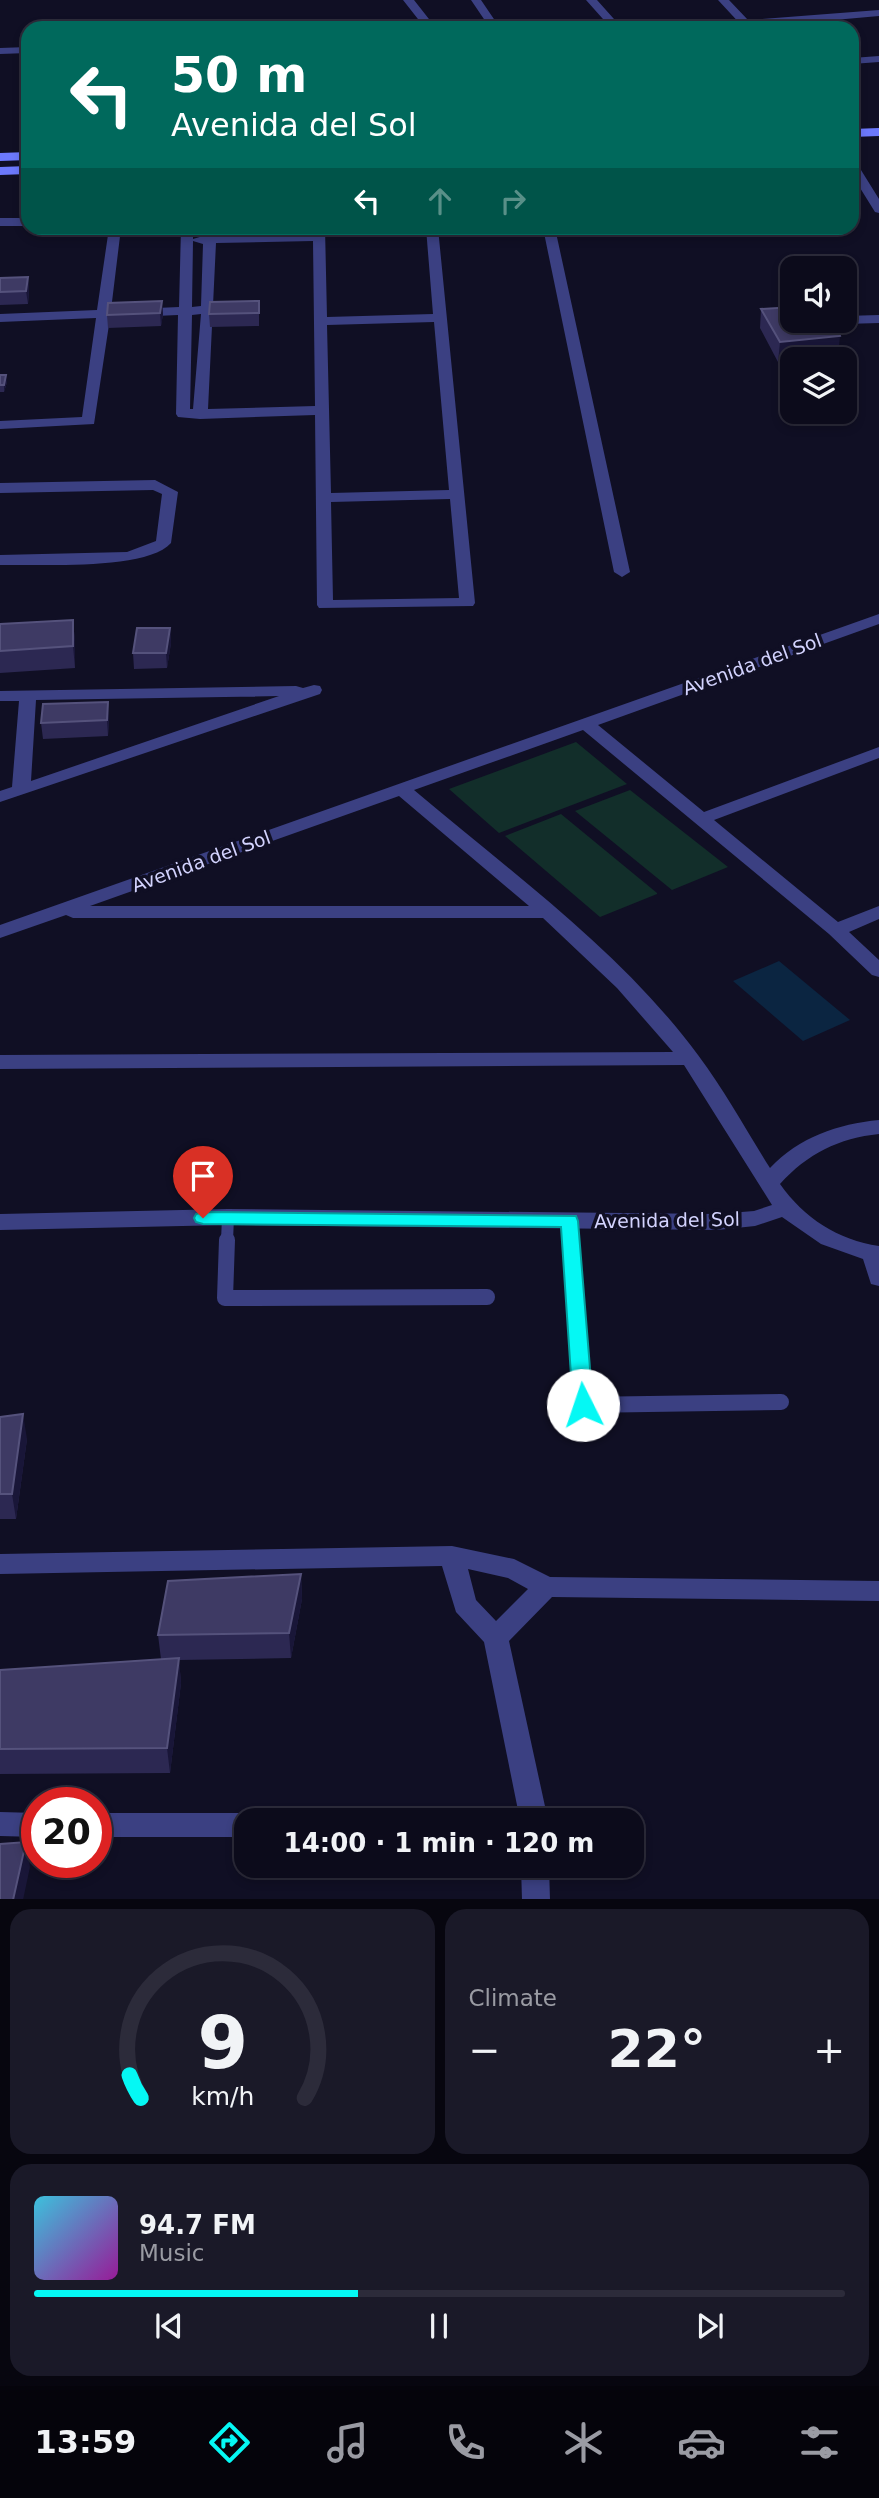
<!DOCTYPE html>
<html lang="en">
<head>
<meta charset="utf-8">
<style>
	body { margin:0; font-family:"DejaVu Sans",sans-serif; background:#1a1928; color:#f1f3f6; height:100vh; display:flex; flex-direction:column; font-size:26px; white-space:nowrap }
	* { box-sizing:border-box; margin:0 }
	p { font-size:23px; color:#9a9ba3 }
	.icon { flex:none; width:38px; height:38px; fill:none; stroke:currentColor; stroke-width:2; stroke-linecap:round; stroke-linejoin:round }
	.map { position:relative; height:1899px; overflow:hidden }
	.drawer { display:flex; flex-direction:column; gap:10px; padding:10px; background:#07060f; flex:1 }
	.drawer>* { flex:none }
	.hud { position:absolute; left:21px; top:21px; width:838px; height:214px; border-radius:21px; box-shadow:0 4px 10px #0003,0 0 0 2px #2c2b3a; background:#00695c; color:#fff; overflow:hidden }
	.fabs { position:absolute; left:780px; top:256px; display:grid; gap:14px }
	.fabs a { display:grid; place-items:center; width:77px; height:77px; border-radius:14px; background:#0c0b1b; box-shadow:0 4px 10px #0003,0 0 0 2px #2c2b3a; font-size:35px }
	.speed { position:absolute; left:21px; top:1787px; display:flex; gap:14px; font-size:35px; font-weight:700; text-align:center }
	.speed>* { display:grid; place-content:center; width:91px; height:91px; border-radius:50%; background:#0c0b1b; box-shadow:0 4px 10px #0003,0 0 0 2px #2c2b3a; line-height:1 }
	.speed .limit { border:10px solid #d22; background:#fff; color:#111 }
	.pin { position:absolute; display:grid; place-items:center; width:60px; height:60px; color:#fff; margin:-72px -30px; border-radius:50% 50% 50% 0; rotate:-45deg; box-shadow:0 0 7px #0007 }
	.pin .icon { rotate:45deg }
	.me { position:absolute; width:77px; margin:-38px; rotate:356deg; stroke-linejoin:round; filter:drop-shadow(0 0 5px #0008) }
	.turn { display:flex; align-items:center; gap:24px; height:147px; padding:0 35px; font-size:32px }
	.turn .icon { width:91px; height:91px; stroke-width:2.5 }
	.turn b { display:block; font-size:49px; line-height:60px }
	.lanes { display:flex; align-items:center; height:66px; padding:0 35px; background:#0003; justify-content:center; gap:35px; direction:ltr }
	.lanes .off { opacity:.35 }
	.big { font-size:52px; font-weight:700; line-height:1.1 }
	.drawer .tile { flex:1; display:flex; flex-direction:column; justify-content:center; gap:10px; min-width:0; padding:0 24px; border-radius:21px; background:#1a1928 }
	.drawer .dial { align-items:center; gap:0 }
	.dial svg { height:182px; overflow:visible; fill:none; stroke:#2c2b3a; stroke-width:7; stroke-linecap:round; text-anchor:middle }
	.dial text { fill:#f1f3f6; stroke:none }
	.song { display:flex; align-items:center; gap:21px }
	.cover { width:84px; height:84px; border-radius:10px; background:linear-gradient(135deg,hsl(190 70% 55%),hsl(300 70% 35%)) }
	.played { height:7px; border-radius:4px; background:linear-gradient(90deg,#05f8f4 40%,#2c2b3a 40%) }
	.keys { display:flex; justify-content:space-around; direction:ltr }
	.heat { display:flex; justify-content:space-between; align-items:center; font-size:38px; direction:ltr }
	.drawer .tiles { flex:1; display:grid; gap:10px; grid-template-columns:1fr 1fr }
	.tile:last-child { grid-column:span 2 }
	.trip { position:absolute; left:234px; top:1808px; width:410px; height:70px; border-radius:21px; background:#0c0b1b; box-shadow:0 4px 10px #0003,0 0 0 2px #2c2b3a; font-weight:700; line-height:70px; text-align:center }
	.menu { display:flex; height:112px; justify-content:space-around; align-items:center; background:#05040b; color:#9a9ba3 }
	.menu .icon { width:49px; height:49px }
	.menu .on { color:#05f8f4 }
	.menu b { font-size:32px; color:#f1f3f6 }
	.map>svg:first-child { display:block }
	.green { fill:#122e2a }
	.water { fill:#0b2541 }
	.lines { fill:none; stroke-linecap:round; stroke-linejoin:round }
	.service-far1 { stroke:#3b4082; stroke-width:12 }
	.service { stroke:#3b4082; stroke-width:16 }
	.minor { fill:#3b4082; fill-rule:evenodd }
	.secondary { fill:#6c79fc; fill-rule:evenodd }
	.wall { fill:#2c2852 }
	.shaded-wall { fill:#191638 }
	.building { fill:#3e3a64; stroke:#55527c; stroke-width:2 }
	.route { fill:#05f8f4; stroke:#03a19f; stroke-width:2 }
	.labels { text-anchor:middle; stroke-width:7; stroke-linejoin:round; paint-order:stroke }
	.street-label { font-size:19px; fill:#d3d3fe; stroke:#100f24 }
</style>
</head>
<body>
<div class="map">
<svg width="879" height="1900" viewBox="0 0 879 1900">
	<rect width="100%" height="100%" fill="#100f24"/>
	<path class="green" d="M576,742L627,784L499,833L449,789Z
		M630,790L728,867L672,890L575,811Z
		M561,814L657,893V894L600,917L505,836Z"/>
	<path class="water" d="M779,961L850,1020L803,1041L733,981Z"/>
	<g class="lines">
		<path class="service-far1" d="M570,1221L571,1241
			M227,1241L228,1217"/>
		<path class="service" d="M227,1240L225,1298L487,1297
			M571,1240L583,1405L781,1402"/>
		<path class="minor" d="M403,0H414L436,28H425Z
			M471,0H481L500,28H490Z
			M586,0H597L622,28H611Z
			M718,0H729L748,20L879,10V16L744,28Z
			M28,28V34L23,33V29Z
			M28,47V53L0,54V48Z
			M879,56V62L852,64V58Z
			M852,161L856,162L879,199V213L875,212L852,175Z
			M0,218H28V226H0Z
			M109,228H121L111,310L179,307L181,228H193V239L203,236L204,228H216V236L313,233V228H325L327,317L433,314L426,228H438L475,603L473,606L319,608L317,605L315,415L200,419L178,417L176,414L178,315L110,318L94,424L0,429V421L82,417L96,318L0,322V314L97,310ZM193,241L203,244L201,306L192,307ZM313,241L315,406L208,409L216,243ZM201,314L193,409H190L192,315ZM434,322L449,490L331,493L327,325ZM450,499L459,598L333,600L331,502Z
			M543,228H555L630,572L622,577L614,572Z
			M879,315V323L845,324L838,320H845V316Z
			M155,480L178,492L171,543C146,571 38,564 0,565V555L127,552L156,541L162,494L153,490L0,493V483Z
			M879,614V624L598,725L704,812L879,747V758L714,820L838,922L879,906V919L849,932L879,960V977L872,975L829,934L583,730L414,790C512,873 622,952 698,1055C725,1091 746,1130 770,1168C799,1137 838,1124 879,1120V1134C839,1138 807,1154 780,1184C804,1218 838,1240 879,1246V1286L871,1284L863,1259L821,1244L782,1217L755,1226L717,1230L228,1225L0,1230V1214L228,1209L717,1214L754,1211L772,1205L684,1065L0,1069V1055L673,1052L617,988L543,918H73L66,915L0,938V925ZM399,796L529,906H90Z
			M314,685L320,686L322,690L320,694L0,802V791L12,787L19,701H0V691L296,686L303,688ZM279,696L31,781L36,700Z
			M452,1546L514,1559L550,1577L879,1581V1601L552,1597L509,1641L548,1820H520L484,1642L456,1612L442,1566L0,1574V1554ZM468,1569L508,1578L528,1589L496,1621L476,1600Z
			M0,1812L37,1813V1837L0,1836Z
			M96,1813H247L258,1820H247V1837H96Z
			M521,1866H549L550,1900H522Z"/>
		<path class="secondary" d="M879,128V136L852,137V129Z
			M28,152V160L0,161V153Z
			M28,166V174L0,175V167Z"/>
	</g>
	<path class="wall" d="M28,277L29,290L28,304L0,305V278Z
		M162,301L163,314L161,326L108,328L107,315Z
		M259,301V326L210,327L209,314Z
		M761,309L838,356L810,359H793L778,362L760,328Z
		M0,375L7,382L4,392H0Z
		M73,620L75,642V668L0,673V624Z
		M170,628L171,643L167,668L134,669L133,653Z
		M109,718L108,736L43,739L41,723Z
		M0,1417L27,1439L16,1519H0Z
		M301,1574L302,1599L291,1658L179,1660L181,1683L170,1773L0,1774V1670L161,1659L158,1635Z"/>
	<path class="shaded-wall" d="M28,277L29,290L28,304L26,291Z
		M162,301L163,314L161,326L160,313Z
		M840,336L838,356L810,359H793V361L778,362L780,342Z
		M6,375L7,382L4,392V385Z
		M73,620L75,642V668L73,646Z
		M170,628L171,643L167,668L166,653Z
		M108,702L109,718L108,736L107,720Z
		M23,1414L27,1439L16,1519L12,1494Z
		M301,1574L302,1599L291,1658L289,1633Z
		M179,1658L181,1683L170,1773L167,1748Z
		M26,1842L30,1867L23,1900H13Z"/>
	<path class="building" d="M28,277L26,291L0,292V278Z
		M162,301L160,313L107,315L108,303Z
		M259,301V313L209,314L210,302Z
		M793,307V320H835L840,336L780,342L761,309Z
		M0,375H6L4,385H0Z
		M73,620V646L0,651V624Z
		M137,628H170L166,653H133Z
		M108,702L107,720L41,723L43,704Z
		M23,1414L12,1494H0V1417Z
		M301,1574L289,1633L158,1635L168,1581Z
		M179,1658L167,1748L0,1749V1670Z
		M26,1842L13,1900H0V1844Z"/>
	<path class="route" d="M203,1212L576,1216L578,1221L593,1405L590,1410L583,1413L576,1410L573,1405L561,1227L203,1224L196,1222L194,1218L196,1214Z"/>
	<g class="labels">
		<g class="street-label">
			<text transform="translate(752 664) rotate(-20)" y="7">Avenida del Sol</text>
			<text transform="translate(201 861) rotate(-20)" y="7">Avenida del Sol</text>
			<text transform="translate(667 1220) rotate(-1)" y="7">Avenida del Sol</text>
		</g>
	</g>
</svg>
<div class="fabs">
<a><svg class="icon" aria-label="sound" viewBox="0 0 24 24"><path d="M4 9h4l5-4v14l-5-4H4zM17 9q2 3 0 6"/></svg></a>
<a><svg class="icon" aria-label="layers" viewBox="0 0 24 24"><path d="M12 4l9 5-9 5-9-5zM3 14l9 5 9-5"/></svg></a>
</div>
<div class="speed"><div class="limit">20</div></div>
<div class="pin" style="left:203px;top:1218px;background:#d93025"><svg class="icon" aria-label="arrive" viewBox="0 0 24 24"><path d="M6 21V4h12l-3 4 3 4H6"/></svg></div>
<svg class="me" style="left:583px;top:1405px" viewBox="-20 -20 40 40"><circle r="19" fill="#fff"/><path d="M0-13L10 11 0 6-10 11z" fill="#05f8f4"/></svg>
<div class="trip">14:00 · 1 min · 120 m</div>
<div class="hud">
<div class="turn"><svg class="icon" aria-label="left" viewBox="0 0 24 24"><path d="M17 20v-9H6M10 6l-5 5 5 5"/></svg><div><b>50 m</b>Avenida del Sol</div></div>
<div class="lanes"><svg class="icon" aria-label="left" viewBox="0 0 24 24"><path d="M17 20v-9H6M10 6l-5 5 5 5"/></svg><svg class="icon off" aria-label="ahead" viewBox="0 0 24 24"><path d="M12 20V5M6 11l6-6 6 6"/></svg><svg class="icon off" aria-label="right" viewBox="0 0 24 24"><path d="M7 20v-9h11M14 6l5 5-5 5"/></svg></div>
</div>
</div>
<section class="drawer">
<div class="tiles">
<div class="tile dial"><svg viewBox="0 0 100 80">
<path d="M14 69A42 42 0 1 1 86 69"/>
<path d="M14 69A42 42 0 0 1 9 59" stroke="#05f8f4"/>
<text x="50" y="56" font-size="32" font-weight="700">9</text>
<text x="50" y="72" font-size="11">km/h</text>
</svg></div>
<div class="tile"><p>Climate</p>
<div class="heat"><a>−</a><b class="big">22°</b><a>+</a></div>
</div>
<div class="tile">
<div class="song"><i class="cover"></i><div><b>94.7 FM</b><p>Music</p></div></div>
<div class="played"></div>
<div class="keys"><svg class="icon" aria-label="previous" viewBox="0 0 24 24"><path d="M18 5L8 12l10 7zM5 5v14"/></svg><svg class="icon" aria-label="pause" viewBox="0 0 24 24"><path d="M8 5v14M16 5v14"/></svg><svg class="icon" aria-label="next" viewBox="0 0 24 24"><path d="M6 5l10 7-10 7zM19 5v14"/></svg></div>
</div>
</div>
</section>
<nav class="menu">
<b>13:59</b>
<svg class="icon on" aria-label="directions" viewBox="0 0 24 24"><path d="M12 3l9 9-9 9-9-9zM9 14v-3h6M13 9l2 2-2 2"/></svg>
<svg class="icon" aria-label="music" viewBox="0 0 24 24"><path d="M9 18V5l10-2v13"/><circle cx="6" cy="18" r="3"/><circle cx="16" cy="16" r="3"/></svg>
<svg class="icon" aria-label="phone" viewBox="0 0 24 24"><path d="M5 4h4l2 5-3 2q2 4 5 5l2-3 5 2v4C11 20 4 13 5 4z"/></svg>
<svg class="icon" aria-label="climate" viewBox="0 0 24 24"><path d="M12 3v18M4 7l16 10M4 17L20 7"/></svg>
<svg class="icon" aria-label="car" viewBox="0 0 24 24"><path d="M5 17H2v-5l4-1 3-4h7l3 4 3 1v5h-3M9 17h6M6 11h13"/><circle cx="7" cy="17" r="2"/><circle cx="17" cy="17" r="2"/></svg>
<svg class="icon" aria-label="filters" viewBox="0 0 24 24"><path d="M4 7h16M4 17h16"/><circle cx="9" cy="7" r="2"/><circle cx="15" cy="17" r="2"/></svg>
</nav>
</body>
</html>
